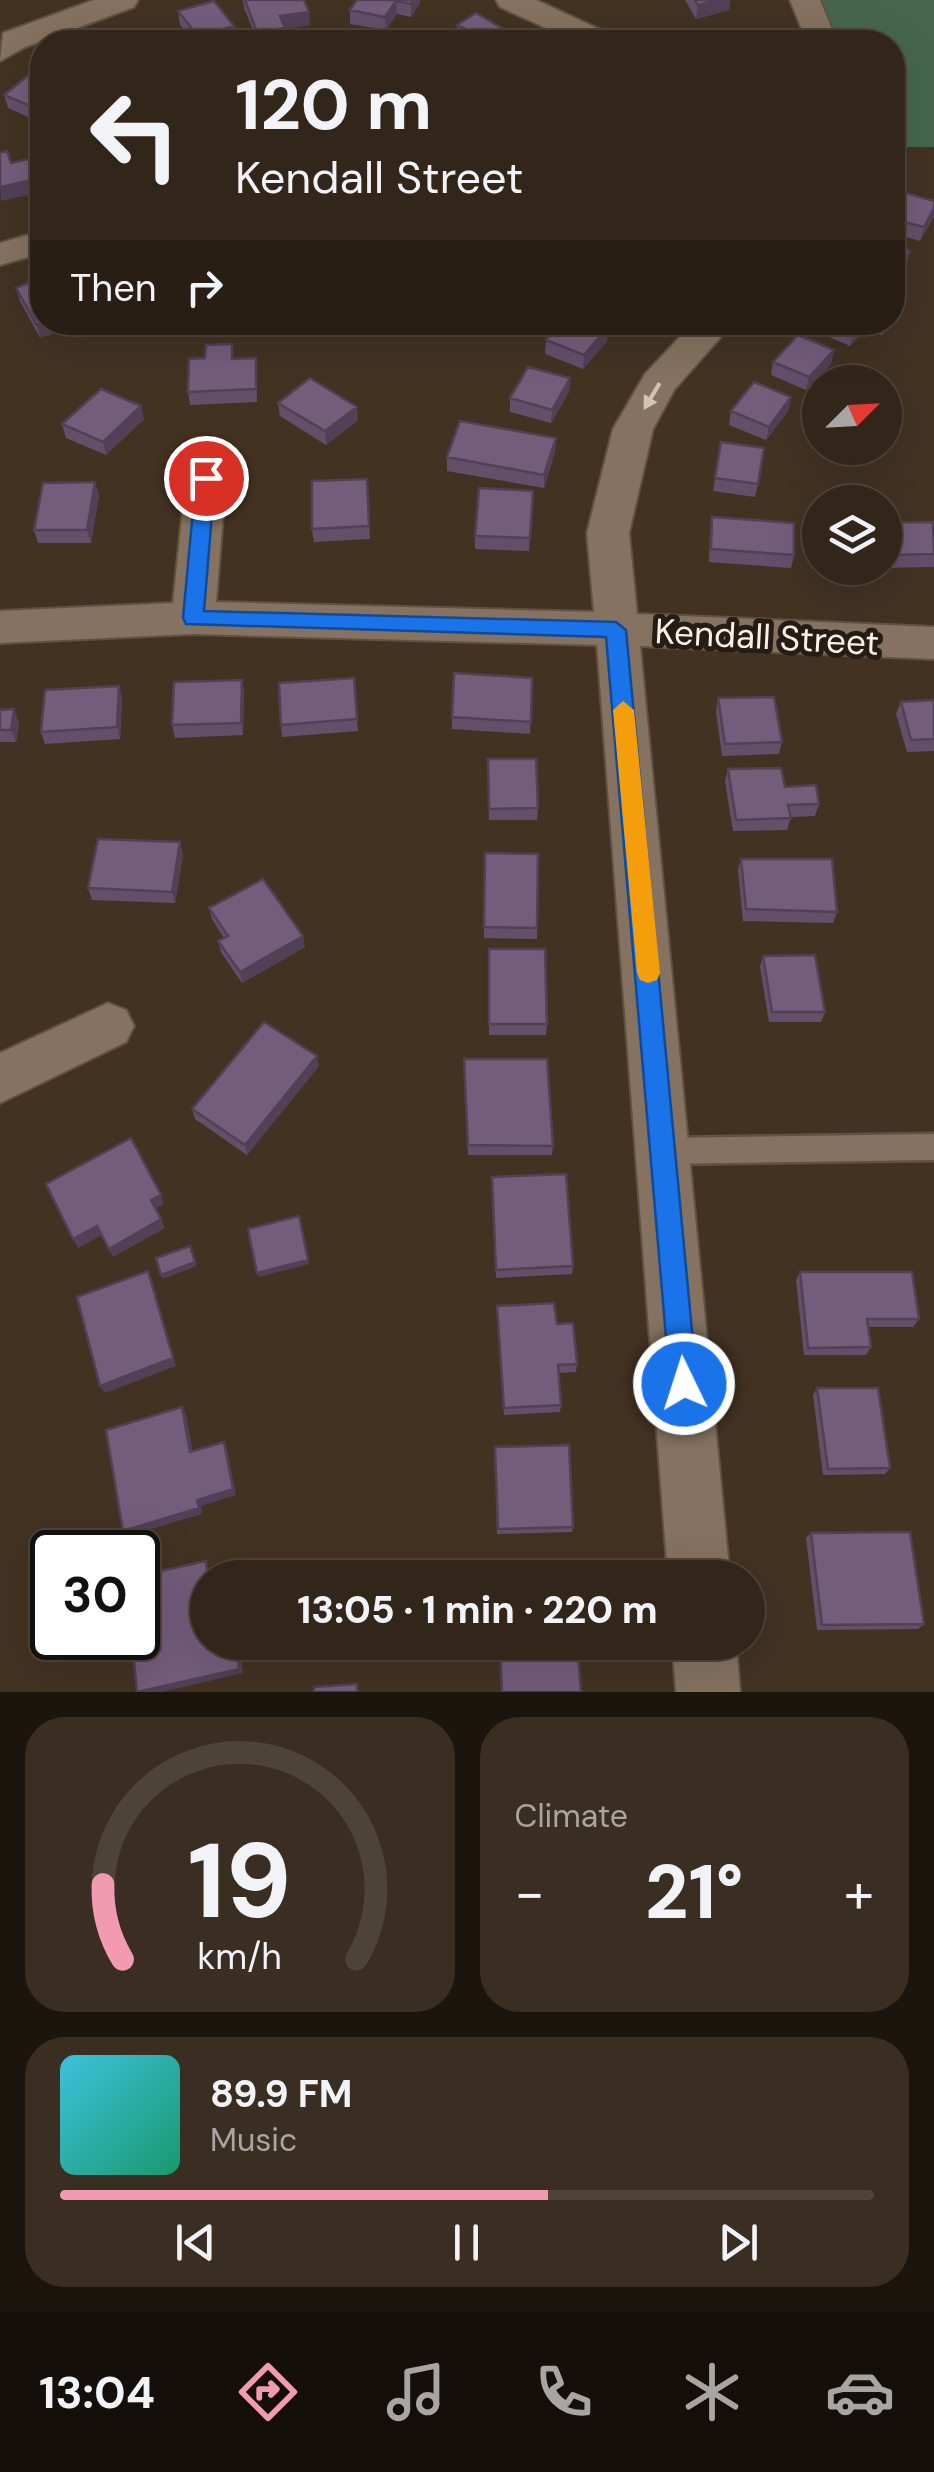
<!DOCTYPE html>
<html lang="en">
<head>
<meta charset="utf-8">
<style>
	body { margin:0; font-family:"DM Sans",sans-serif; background:#3a2e23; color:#f1f3f6; height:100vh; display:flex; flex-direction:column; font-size:38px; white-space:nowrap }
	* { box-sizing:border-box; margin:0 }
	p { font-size:32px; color:#a8a5a2 }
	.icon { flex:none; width:55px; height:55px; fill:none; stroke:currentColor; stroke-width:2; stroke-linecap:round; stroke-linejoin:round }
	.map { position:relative; height:1692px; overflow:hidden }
	.drawer { display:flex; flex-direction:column; gap:25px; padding:25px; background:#1c150e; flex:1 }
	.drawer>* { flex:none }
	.guide { position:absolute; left:30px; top:30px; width:875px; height:305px; border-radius:40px; box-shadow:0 10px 40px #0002,0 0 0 2px #4d4339; background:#32261a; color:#f1f3f6; overflow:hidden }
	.needle { width:65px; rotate:66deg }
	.buttons { position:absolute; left:802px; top:365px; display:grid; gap:20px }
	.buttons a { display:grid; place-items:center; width:100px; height:100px; border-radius:50%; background:#32261a; box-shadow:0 10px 40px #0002,0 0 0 2px #4d4339; font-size:50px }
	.speed { position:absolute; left:30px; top:1530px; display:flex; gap:20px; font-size:50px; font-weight:700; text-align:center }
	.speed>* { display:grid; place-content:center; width:130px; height:130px; border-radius:50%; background:#32261a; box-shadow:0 10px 40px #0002,0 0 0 2px #4d4339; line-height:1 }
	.speed .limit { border:5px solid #111; border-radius:15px; background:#fff; color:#111 }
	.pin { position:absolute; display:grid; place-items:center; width:85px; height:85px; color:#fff; margin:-42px; border:5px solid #fff; border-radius:50%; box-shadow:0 2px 10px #0007 }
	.me { position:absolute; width:110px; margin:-55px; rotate:356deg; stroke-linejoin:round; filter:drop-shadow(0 0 8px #0008) }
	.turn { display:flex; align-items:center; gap:35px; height:210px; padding:0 40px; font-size:45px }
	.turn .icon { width:130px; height:130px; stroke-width:2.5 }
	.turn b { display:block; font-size:70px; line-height:85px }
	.then { display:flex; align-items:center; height:95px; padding:0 40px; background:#0003; gap:20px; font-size:38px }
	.big { font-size:75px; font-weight:800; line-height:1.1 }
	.drawer .widget { flex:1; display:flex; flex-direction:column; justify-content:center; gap:15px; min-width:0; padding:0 35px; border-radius:40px; background:#3a2e23 }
	.drawer .dial { align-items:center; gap:0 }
	.dial svg { height:260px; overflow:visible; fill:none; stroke:#4d4339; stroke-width:7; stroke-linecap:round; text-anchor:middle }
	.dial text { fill:#f1f3f6; stroke:none }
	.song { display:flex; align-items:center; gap:30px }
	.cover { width:120px; height:120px; border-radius:15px; background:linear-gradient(135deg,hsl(190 70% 55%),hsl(160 70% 35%)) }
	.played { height:10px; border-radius:5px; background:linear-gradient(90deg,#f19ab2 60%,#4d4339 60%) }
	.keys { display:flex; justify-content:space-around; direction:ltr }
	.heat { display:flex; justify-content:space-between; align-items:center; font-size:55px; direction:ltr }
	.drawer .tiles { flex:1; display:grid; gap:25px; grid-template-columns:1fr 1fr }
	.widget:last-child { grid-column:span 2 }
	.trip { position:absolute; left:190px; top:1560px; width:575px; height:100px; border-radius:50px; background:#32261a; box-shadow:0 10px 40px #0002,0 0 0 2px #4d4339; font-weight:800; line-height:100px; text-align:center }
	.tab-bar { display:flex; height:160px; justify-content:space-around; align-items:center; background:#140f0a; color:#a8a5a2 }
	.tab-bar .icon { width:70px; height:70px }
	.tab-bar .on { color:#f19ab2 }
	.tab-bar b { font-size:45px; color:#f1f3f6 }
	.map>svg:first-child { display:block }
	.forest { fill:#45664d }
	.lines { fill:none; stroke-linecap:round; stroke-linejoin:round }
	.lane-casing { stroke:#605143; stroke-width:5 }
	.street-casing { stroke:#605143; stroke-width:4 }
	.lane { fill:#857260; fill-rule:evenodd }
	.street { fill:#857260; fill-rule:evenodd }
	.wall { fill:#644f6a }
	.shaded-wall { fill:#514056 }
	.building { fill:#745c7b; stroke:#514056; stroke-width:2.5 }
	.oneway { fill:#d2c3b7 }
	.route { fill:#1a73e8; stroke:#114b97; stroke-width:2.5 }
	.slow { fill:#f59e0b }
	.labels { text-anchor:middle; stroke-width:10; stroke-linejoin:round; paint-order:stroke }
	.street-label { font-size:35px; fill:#fbefe6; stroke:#241c15 }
</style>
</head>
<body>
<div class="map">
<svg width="934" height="1692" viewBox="0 0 934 1692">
	<rect width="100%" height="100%" fill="#433222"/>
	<path class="forest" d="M805,0H934V147H893L892,42H822Z"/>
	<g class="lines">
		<g class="lane-casing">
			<path id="lane" d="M934,1134V1160L665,1164L655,1160L651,1151L655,1142L665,1138Z"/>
		</g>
		<g class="street-casing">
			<path id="street" d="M94,0H138L134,7L25,47L0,61L3,33Z
				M496,0H536L612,35L617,42H577L500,7Z
				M790,0H820L837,42H807Z
				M42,231V253L0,265V243Z
				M694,322H734L674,390L653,429L629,533L637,614L934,627V659L640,646L730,1578H668L597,645L193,634L0,643V611L173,603L186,478L192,468L206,464L220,468L226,478L216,602L594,612L587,533L613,429L645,374Z
				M108,1003L126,1010L134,1026L126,1042L0,1103V1053Z
				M672,1642H736L740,1692H676Z"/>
		</g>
		<use href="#lane" class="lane"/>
		<use href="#street" class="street"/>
	</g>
	<path class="wall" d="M243,0H304L310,25L285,29L286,41L258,42L244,8Z
		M357,0H420V3L411,17L397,14L386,30L350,24V10Z
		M685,0H730L729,10L696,19Z
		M178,11L234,26L236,40L226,42H195L180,25Z
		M457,25L512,42L458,39Z
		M42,68V123L8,108L4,95Z
		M892,209L934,216L920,241L892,233Z
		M42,278L40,338L20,301L16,288Z
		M898,308L895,321L882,335L866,329L850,346L813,330L815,322H892Z
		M608,327L607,341L583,369L545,354L546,340Z
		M834,350L831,364L806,390L771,375L773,362Z
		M234,359L257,371V402L190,405L188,392Z
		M570,378L569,392L551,423L510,412V398Z
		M791,397L788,411L766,440L729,425L731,411Z
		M278,403L358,420L326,445L280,416Z
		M144,419L106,455L66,438L62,424Z
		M556,438L555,452L544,488L447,471V457Z
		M721,442L758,484L755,497L713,491Z
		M367,479L370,539L314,542L312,529Z
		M533,491L529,551L475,549V536Z
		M99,495L91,543H38L34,530Z
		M712,517L794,555L791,568L709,562L710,530Z
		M885,523L934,527V567L882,568H885Z
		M354,678L358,731L282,737L281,725Z
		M532,678L530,734L452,729V717Z
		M242,680L244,692L243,735L175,738L172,725Z
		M119,686L122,698L120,739L45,744L41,732Z
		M718,698L782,742L779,754L722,756L716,711Z
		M934,700V751L907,752L896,714L901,702Z
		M0,710L19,722L16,742H0Z
		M488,759L538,808L537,820H489Z
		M728,769L785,787L819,804L815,816L791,817L787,830L733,831L725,781Z
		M485,853L537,928V939L484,938Z
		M183,854L175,903L92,900L88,888Z
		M741,859L837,912L833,923L743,921L738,870Z
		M209,908L305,947L242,983L221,952L218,941L224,938L212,919Z
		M489,949L547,1024L546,1035H489Z
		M763,956L825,1012L821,1022H769L760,967Z
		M464,1059L553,1146L552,1155H468Z
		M319,1066L247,1155L195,1119L192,1109Z
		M492,1186L573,1266L572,1274L496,1278Z
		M800,1272L919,1319L913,1327H868L871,1347L866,1355H804L796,1280Z
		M497,1306L557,1324L577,1364L576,1372L558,1373L561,1405L560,1412L504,1415Z
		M817,1388L890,1468L885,1474L823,1475L813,1395Z
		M495,1453L573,1527L572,1532L497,1534Z
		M811,1533L924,1624L918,1629L817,1630L806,1538Z"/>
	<path class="shaded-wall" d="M413,0H420V3L411,17V4Z
		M718,0H730L729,10L696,19L698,5Z
		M396,1L397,14L386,30L385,17Z
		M309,12L310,25L285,29L286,41L258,42L257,32L280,16Z
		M234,26L236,40L226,42H199L198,36Z
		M512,34V42H498Z
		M42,178V192L1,201L0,187Z
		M934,208V215L920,241L924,227Z
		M910,251L907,265L892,291L896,278Z
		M898,308L895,321L882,335L886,322H892V314Z
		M45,322H92L40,338L37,325Z
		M862,322H867L866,329L850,346L853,333Z
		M608,327L607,341L583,369L584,355Z
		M834,350L831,364L806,390L809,377Z
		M256,358L257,371V402L256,389Z
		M570,378L569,392L551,423L552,410Z
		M791,397L788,411L766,440L769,427Z
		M141,406L144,419L106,455L103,442Z
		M357,407L358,420L326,445L325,431Z
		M556,438L555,452L544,488V475Z
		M95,482L99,495L91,543L87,530Z
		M242,680L244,692L243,735L241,723Z
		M119,686L122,698L120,739L117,727Z
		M14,709L19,722L16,742L11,730Z
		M180,842L183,854L175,903L172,892Z
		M303,936L305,947L242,983L240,972Z
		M317,1056L319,1066L247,1155L245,1145Z
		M161,1195L164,1204L154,1209L151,1200Z
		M161,1219L165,1228L113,1257L109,1249Z
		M97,1226L102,1235L78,1248L73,1239Z
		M308,1260L309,1264L259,1277L257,1273Z
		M195,1262L197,1266L163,1279L161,1275Z
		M148,1271L152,1280L176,1366L105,1393L100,1386Z
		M182,1407L186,1414L194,1458L190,1452Z
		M224,1442L227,1449L236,1495L201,1506L202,1514L127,1536L123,1531Z
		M236,1642H239L243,1673L162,1692H142Z"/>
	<path class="building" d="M245,0H304L309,12L280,16L285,28L257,32Z
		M357,0H413L411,4L396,1L385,17L350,10Z
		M695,0H718L698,5Z
		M214,1L234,26L198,36L178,11Z
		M476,13L512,34L498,42H452L470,31L457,25Z
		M107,34L121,42H84Z
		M39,67L42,68V111L4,95Z
		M7,151L11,163L42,156V178L0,187V153Z
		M902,192L934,201V208L924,227L892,219V209Z
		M892,246L910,251L896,278L892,277Z
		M42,278V322H45L37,325L16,288Z
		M561,322H595L608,327L584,355L546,340Z
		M829,322H862L853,333Z
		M798,335L834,350L809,377L773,362Z
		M232,344V359L256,358V389L188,392L189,359L205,358L206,345Z
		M528,367L570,378L552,410L510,398Z
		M310,378L357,407L325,431L278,403Z
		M754,382L791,397L769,427L731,411Z
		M101,389L141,406L103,442L62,424Z
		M460,421L556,438L544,475L447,457Z
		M721,442L764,448L758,484L715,478Z
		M367,479L369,526L312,529V481Z
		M95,482L87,530H34L43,483Z
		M479,488L533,491L530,538L475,536Z
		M712,517L794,523V555L711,549Z
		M933,522L934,554L886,555L885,523Z
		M454,673L532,678L531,722L452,717Z
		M354,678L357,719L281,725L279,683Z
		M242,680L241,723L172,725L174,682Z
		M119,686L117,727L41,732L45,690Z
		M774,697L782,742L725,744L718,698Z
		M934,700V739L911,740L901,702Z
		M14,709L11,730H0V710Z
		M488,759H536L538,808L489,809Z
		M781,768L785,787L816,785L819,804L788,805L791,818L736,820L728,769Z
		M98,839L180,842L172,892L88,888Z
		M485,853L538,854L537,928L484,927Z
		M741,859H832L837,912L746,909Z
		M263,879L303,936L240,972L218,941L228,936L209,908Z
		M489,949H545L547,1024H489Z
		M815,955L825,1012H772L763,956Z
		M264,1022L317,1056L245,1145L192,1109Z
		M464,1059H547L553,1146L468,1145Z
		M131,1138L161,1195L151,1200L161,1219L109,1249L97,1226L73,1239L46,1184Z
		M566,1174L573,1266L496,1270L492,1177Z
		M299,1216L308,1260L257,1273L248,1229Z
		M190,1246L195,1262L161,1275L156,1258Z
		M148,1271L173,1358L100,1386L77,1297Z
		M800,1272H912L919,1319H867L871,1347L808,1348Z
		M554,1303L557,1324L573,1323L577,1364L558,1365L561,1405L504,1408L497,1306Z
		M817,1388H878L890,1468L828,1469Z
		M182,1407L190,1452L224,1442L233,1489L197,1500L199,1508L123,1531L106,1430Z
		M569,1445L573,1527L498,1529L495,1447Z
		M910,1532L924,1624L822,1625L811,1533Z
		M206,1561L208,1578V1642H236L239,1669L137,1692L132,1638H138V1576Z
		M500,1642H577L581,1692H502Z
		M357,1684V1692H314V1687Z"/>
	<defs><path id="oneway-solid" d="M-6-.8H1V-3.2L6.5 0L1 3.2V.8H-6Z" transform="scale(2.5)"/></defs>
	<use class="oneway" href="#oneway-solid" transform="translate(652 396) rotate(121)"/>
	<path class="route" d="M206,471L215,478L204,611L616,622L626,630L697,1384L693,1393L684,1397L674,1393L670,1384L606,637L186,624L183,618L196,478Z"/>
	<path class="slow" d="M623,701L634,710L660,973L657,980L648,983L640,980L637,973L613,710Z"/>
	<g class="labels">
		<g class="street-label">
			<text transform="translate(767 637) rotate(3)" y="12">Kendall Street</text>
		</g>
	</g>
</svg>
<div class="buttons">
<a><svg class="needle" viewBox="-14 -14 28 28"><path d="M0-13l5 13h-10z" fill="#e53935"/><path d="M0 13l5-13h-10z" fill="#a8a5a2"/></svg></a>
<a><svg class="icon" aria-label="layers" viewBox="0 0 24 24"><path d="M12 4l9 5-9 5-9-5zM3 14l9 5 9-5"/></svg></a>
</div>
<div class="speed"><div class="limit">30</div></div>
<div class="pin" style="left:206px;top:478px;background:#d93025"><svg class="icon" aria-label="arrive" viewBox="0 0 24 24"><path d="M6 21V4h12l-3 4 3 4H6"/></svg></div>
<svg class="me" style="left:684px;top:1384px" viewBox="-20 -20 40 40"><circle r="17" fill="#1a73e8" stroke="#fff" stroke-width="3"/><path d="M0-11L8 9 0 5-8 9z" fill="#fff"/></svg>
<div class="trip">13:05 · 1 min · 220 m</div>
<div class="guide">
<div class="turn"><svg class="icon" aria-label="left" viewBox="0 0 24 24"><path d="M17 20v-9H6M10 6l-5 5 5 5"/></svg><div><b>120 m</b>Kendall Street</div></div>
<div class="then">Then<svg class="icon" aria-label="right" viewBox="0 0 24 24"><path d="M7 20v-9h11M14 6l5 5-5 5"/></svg></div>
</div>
</div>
<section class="drawer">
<div class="tiles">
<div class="widget dial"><svg viewBox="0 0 100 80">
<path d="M14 69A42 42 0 1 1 86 69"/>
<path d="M14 69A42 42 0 0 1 8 46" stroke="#f19ab2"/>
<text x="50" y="56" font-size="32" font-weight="700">19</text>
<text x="50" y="72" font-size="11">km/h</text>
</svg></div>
<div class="widget"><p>Climate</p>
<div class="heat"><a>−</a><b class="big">21°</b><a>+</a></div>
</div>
<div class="widget">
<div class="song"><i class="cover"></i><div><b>89.9 FM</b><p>Music</p></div></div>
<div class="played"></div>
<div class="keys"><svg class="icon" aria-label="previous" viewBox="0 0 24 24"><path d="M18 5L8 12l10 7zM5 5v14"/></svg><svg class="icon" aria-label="pause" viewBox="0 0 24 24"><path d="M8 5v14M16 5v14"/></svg><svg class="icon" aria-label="next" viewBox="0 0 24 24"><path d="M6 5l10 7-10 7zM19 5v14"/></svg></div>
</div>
</div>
</section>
<nav class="tab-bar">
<b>13:04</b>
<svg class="icon on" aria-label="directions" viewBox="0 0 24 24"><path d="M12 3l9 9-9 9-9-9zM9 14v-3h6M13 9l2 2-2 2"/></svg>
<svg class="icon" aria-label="music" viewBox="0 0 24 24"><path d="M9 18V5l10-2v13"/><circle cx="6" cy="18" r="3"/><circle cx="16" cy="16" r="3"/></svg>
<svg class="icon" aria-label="phone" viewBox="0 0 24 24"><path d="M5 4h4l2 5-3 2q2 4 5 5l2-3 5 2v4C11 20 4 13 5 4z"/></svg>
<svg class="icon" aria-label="climate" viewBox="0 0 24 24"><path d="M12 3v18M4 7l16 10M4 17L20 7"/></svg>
<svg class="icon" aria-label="car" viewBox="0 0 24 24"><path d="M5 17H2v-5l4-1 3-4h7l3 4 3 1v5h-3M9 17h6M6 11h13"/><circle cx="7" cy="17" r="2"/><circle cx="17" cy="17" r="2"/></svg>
</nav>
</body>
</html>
